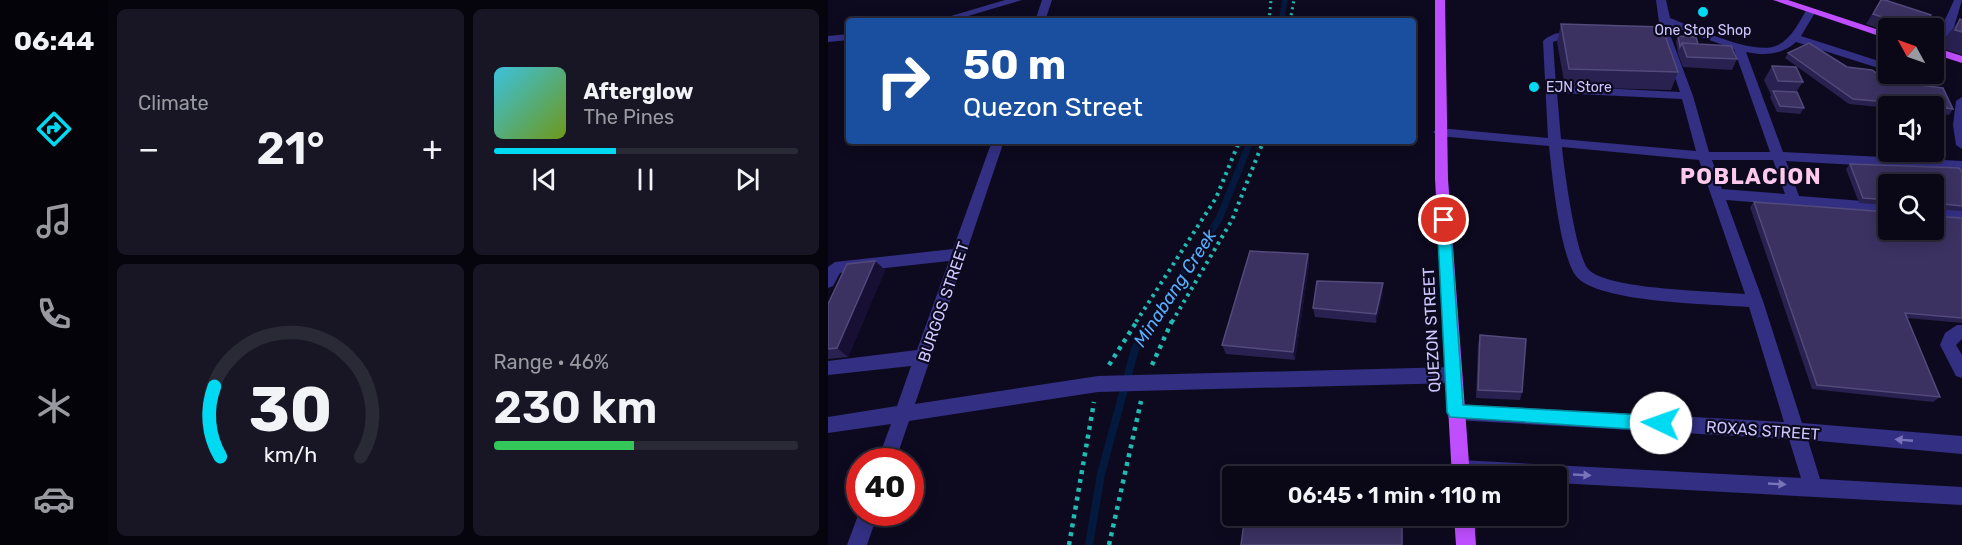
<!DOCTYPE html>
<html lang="en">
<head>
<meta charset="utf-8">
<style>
	body { margin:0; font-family:Rubik,sans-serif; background:#181624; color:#f1f3f6; height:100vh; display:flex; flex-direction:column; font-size:22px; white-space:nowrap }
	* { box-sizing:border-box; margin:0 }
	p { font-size:20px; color:#999aa1 }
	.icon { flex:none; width:33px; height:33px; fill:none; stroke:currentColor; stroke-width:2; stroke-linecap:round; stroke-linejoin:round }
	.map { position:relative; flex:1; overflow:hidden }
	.drawer { display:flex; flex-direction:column; gap:9px; padding:9px; background:#06040d; width:720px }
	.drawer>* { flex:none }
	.guide { position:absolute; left:18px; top:18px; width:570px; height:126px; border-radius:6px; box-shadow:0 3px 15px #0003,0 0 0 2px #2a2936; background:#1a4fa0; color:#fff; overflow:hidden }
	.needle { width:39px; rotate:310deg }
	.buttons { position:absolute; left:1050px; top:18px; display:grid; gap:12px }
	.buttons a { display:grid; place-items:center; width:66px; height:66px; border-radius:6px; background:#0a0817; box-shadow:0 3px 15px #0003,0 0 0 2px #2a2936; font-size:30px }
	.speed { position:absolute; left:18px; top:448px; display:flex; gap:12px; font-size:30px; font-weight:700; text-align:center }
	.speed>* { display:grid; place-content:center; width:78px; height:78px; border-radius:50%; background:#0a0817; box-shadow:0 3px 15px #0003,0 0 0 2px #2a2936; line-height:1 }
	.speed .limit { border:9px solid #d22; background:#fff; color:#111 }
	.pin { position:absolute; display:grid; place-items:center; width:51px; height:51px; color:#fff; margin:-26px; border:3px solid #fff; border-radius:50%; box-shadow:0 2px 6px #0007 }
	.me { position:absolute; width:66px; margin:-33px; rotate:273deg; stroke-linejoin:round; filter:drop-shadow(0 0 4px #0008) }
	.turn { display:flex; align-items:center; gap:21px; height:126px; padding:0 18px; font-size:27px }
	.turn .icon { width:78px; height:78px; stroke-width:2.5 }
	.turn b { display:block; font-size:42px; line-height:51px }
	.big { font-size:45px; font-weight:600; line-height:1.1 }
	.drawer .widget { flex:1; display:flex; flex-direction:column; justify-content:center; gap:9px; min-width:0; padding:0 21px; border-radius:9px; background:#181624 }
	.drawer .dial { align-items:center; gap:0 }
	.dial svg { height:156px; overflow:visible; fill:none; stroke:#2a2936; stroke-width:7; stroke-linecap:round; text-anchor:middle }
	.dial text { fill:#f1f3f6; stroke:none }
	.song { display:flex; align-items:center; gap:18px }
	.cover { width:72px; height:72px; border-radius:9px; background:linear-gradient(135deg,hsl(190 70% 55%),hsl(80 70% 35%)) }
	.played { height:6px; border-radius:3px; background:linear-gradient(90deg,#00d9f2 40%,#2a2936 40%) }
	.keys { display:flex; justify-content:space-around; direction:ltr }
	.heat { display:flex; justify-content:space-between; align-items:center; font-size:33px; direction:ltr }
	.charge { height:9px; border-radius:4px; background:linear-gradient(90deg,#34c759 46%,#2a2936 0) }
	.drawer .tiles { flex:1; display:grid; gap:9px; grid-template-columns:repeat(2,1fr) }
	.trip { position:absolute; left:394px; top:466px; width:345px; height:60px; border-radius:6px; background:#0a0817; box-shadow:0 3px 15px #0003,0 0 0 2px #2a2936; font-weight:600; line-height:60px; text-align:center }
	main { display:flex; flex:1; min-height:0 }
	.dock { display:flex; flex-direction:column; width:108px; justify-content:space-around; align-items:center; background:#040309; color:#999aa1 }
	.dock .icon { width:42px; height:42px }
	.dock .active { color:#00d9f2 }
	.dock b { font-size:27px; color:#f1f3f6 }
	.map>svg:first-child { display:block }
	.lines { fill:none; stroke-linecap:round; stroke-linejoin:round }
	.stream-far2 { stroke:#04193e; stroke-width:5 }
	.stream-far1 { stroke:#04193e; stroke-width:7 }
	.stream { stroke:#04193e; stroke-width:8 }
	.path-far2 { stroke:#20bbb2; stroke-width:3; stroke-dasharray:2 4; stroke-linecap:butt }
	.path-far1 { stroke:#20bbb2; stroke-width:4; stroke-dasharray:3 4.5; stroke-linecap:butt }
	.path { stroke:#20bbb2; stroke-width:4.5; stroke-dasharray:4 5; stroke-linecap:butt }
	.minor { fill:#332f83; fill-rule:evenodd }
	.major { fill:#be4eff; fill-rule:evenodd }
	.wall { fill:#29214f }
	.shaded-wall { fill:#171034 }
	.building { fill:#3b3262; stroke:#524a7b; stroke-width:1.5 }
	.oneway { fill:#7973bb }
	.route { fill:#00d9f2; stroke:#008d9d; stroke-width:1.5 }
	.poi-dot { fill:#00d9f2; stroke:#0d0a1f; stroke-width:2 }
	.labels { text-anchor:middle; stroke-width:4.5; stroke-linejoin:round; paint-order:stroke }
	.far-poi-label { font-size:14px; fill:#cec7ff; stroke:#0d0a1f }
	.street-label { font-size:16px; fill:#cec7ff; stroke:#0d0a1f }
	.water-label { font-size:18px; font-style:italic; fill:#55b0ff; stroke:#0d0a1f }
	.district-label { font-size:22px; font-weight:bold; letter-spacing:1.5px; fill:#ffc9eb; stroke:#0d0a1f }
</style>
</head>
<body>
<main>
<nav class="dock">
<b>06:44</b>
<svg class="icon active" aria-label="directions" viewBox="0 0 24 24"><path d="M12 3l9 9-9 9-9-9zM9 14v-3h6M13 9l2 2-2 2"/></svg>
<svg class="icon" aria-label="music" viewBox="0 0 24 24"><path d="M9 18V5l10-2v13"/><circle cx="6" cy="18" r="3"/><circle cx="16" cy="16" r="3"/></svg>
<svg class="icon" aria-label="phone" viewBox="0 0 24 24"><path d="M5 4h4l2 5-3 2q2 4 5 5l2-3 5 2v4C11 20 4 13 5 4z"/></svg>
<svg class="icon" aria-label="climate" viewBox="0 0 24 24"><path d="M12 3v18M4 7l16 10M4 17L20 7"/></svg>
<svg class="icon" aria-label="car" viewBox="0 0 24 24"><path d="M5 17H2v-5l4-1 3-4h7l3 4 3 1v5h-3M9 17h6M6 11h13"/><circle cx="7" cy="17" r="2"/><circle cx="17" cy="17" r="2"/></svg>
</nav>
<section class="drawer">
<div class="tiles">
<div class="widget"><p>Climate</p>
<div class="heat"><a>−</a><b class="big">21°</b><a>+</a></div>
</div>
<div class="widget">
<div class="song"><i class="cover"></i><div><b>Afterglow</b><p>The Pines</p></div></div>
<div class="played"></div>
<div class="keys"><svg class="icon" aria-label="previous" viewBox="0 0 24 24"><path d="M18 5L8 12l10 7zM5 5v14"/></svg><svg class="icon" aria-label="pause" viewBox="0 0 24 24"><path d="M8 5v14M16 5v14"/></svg><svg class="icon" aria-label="next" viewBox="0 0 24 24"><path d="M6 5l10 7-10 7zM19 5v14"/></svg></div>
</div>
<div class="widget dial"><svg viewBox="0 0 100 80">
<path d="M14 69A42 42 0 1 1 86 69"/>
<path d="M14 69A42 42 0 0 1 11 33" stroke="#00d9f2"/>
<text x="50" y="56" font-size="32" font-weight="700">30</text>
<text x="50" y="72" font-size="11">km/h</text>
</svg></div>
<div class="widget"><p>Range · 46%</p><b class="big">230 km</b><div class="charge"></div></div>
</div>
</section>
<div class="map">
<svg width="1134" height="545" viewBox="0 0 1134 545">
	<rect width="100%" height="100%" fill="#0d0a1f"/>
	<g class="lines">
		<path class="stream-far2" d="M453,21L457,0
			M421,144L422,141"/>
		<path class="stream-far1" d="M324,322L391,219L422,142"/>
		<path class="stream" d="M261,545L273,474L307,349L325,321"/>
		<path class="path-far2" d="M441,21L443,0
			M462,21L466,0
			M410,144L411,141
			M434,144L435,141"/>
		<path class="path-far1" d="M308,322L388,198L411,142
			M344,322L404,220L435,142"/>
		<path class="path" d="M281,365L309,321
			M324,365L344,321
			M241,545L266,402
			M281,545L313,401"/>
		<path class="minor" d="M177,0H194L123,21H106Z
			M214,0H224L217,21H207Z
			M828,0H838L842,18C866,27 927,57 950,45C964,38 971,22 979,9H987L988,11L973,36L1060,64V71L968,42C954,55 937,56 918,52L955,152L1134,161V171L958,161L971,196L1060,203V213L898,200L935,301L974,423L1134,436V454L980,440L992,479L1134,487V505L729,483V477L625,475L623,469L625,463L632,460L973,478L961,439L627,420L621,418L618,412L621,406L627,404L956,422L921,307C885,304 769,303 748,276C732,255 724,174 721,146L611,136L605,132L611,128L720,138L715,41C724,32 744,28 754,36C747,42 735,38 725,42L728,86L852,92L833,37ZM843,26L906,49L942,152H881L865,96L843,37ZM729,93L854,99L868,151L733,139ZM734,147L871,160L917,294C885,291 779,290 760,269C748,255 736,169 734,147ZM884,160H945L957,194L894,189Z
			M1126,0H1134L1126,27L1110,55L1106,56C1106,39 1119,17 1126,0Z
			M21,34V40L0,42V36Z
			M1134,97V149L1128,145L1125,125L1128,101Z
			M164,141H176L87,404L270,376L625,367L631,370L633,375L631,380L625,383L270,392L81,421L67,462H49L63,424L0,433V417L69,406L83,366L0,375V361L89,350L121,261L12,273L5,286L0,288V267L7,262L125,249Z
			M1106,206L1134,209V219L1106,216Z
			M1129,325H1134V339L1128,345L1134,355V378L1128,376L1112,345L1117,333Z
			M32,510V513H50L39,545H19Z"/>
		<path class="major" d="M607,0H617L620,179L642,477H624L607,179Z
			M945,0H960L1060,33V39Z
			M1106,47L1134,56V63L1106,54Z
			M626,516H646L648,545H628Z"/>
	</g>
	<path class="wall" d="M1053,0L1095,28H1060V32L1038,24Z
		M1132,19L1134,20V55L1113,48L1118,37Z
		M733,24L850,72L843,90L737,87L729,42Z
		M850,36L909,59L904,70L855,67L850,54L848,41Z
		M960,53L1019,67L1060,81L1125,109L1121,115L1106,113V106H1060V108L1021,104L957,58Z
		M944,66L975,82L968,92L976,108L972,114L949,112L942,97L943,95L936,80Z
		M1022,164L1134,172V211L1106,209V184H1060V205L1031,203L1018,169Z
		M926,202L1134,218V323L1079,318L1112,397L1105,402L984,389L922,207Z
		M480,254L481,264L467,360L398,354L394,345Z
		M47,261L57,270L20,357L0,359V304Z
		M555,283V293L548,323L487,317L485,308Z
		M652,335L694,392L692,400L648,398L650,344Z"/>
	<path class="shaded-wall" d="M480,254L481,264L467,360L465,352Z
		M47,261L57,270L20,357L9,348Z
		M555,283V293L548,323V314Z"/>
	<path class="building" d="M1053,0H1057L1103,15L1095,28H1089L1045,14Z
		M1132,19L1134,20V32L1127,30Z
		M733,24L834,27L850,72L741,69Z
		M1106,35L1110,36L1107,40H1106Z
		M850,36L868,37L870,44L854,43L852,47Z
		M854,43L903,46L909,59L859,57Z
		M981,43L1019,67L1044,70L1060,81L1115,88L1125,109L1106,106L1025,99L960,53Z
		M944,66L968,67L975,82L950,81Z
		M945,91L969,92L976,108L952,106Z
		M1022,164L1131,168L1134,172V206L1106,203V184H1060V200L1035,198Z
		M926,202L1060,212V230H1106V216L1134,218V318L1077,313L1112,397L989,385Z
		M422,251L480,254L465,352L394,345Z
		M47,261L9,348L0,349V304L19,264Z
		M489,281L555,283L548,314L485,308Z
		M652,335L698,339L694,392L650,390Z
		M425,466L575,467L574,477H423Z
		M417,516H574V545H413Z"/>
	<defs><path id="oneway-solid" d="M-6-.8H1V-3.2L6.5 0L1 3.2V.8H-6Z" transform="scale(1.5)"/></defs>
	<g class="oneway">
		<use href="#oneway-solid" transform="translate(1076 440) rotate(-175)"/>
		<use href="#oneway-solid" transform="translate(754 475) rotate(3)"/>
		<use href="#oneway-solid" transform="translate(949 484) rotate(3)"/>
	</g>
	<path class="route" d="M616,216L622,220L635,405L833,416L838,418L841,423L838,429L833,431L622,417L619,412L609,220Z"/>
	<g class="poi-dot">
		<circle cx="875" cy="12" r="6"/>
		<circle cx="706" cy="87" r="6"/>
	</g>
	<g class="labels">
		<g class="far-poi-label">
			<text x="875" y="35">One Stop Shop</text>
			<text x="718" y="92" text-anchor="start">EJN Store</text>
		</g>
		<g class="street-label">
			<text transform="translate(115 302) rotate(-71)" y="6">BURGOS STREET</text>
			<text transform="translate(603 330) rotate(-93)" y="6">QUEZON STREET</text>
			<text transform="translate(935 430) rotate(4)" y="6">ROXAS STREET</text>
		</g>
		<g class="water-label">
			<text transform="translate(347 288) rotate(-57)" y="6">Minabang Creek</text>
		</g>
		<g class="district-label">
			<text x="923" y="184">POBLACION</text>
		</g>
	</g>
</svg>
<div class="buttons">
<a><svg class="needle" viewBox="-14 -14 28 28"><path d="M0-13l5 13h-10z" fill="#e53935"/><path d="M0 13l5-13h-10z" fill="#999aa1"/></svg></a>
<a><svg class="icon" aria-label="sound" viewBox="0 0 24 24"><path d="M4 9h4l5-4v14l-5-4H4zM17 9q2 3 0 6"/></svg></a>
<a><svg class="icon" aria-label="search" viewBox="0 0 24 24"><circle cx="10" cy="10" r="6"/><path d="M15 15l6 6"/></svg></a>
</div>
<div class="speed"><div class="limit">40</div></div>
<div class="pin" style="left:616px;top:220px;background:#d93025"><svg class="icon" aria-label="arrive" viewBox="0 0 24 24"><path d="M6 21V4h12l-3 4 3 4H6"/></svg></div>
<svg class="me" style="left:833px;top:423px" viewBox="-20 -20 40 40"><circle r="19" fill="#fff"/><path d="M0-13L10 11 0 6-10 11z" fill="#00d9f2"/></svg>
<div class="trip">06:45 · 1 min · 110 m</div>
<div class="guide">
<div class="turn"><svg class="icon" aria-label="right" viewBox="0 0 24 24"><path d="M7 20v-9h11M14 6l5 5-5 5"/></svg><div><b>50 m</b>Quezon Street</div></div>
</div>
</div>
</main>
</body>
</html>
